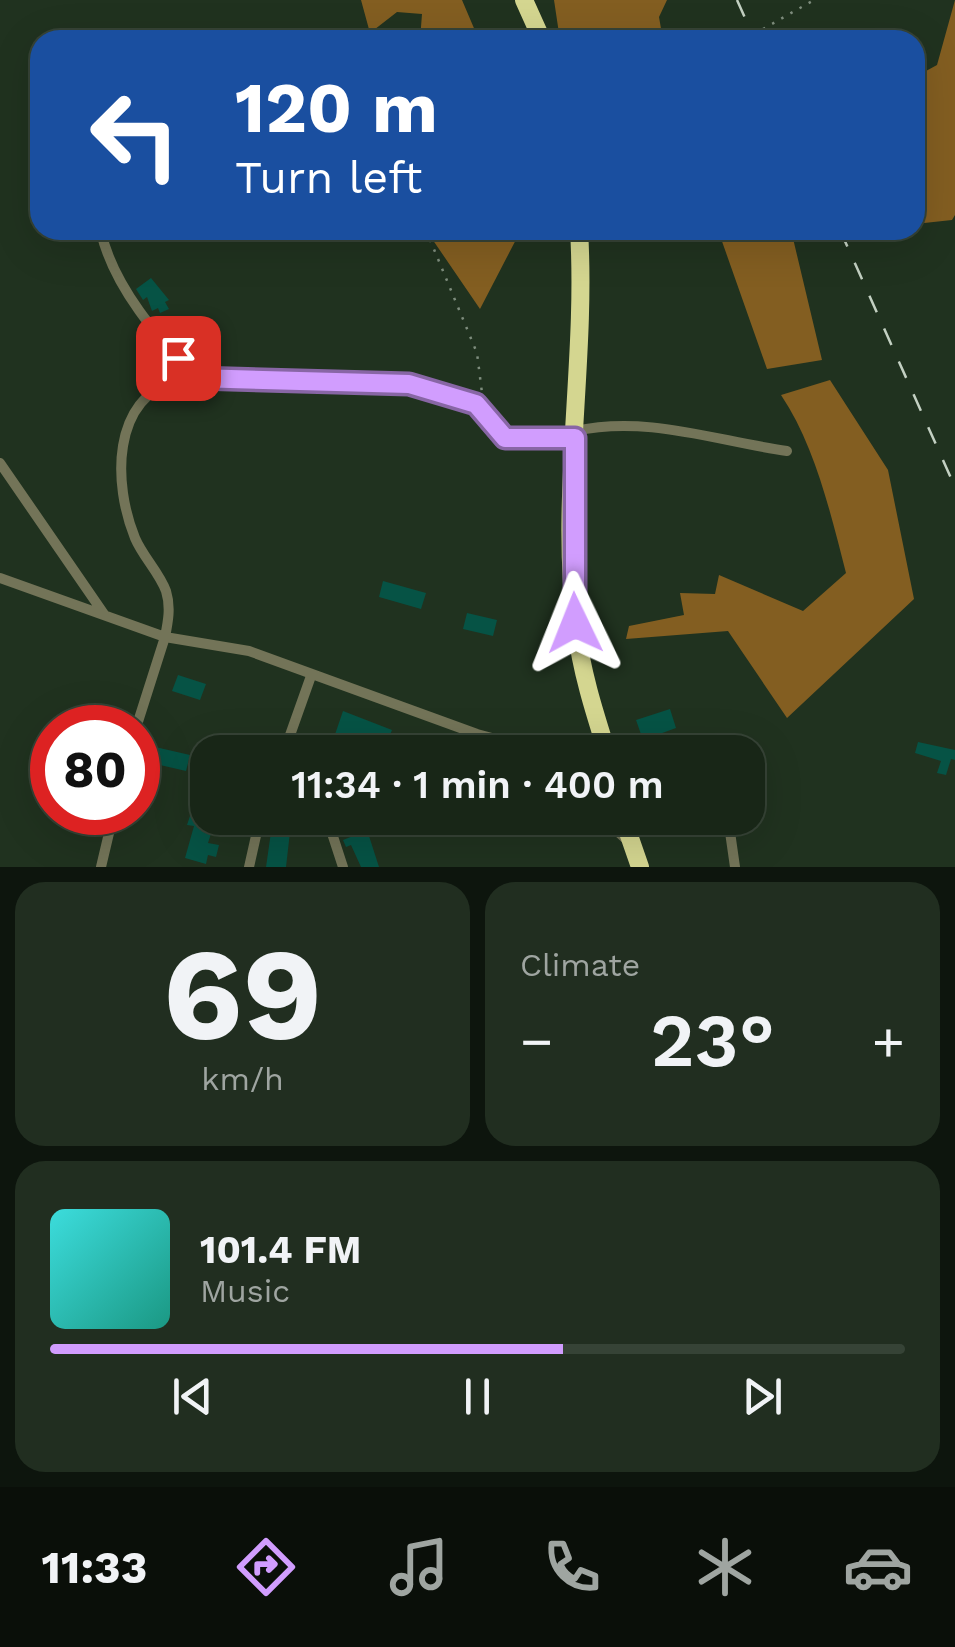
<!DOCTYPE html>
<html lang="en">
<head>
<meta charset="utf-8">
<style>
	body { margin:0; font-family:"Work Sans",sans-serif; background:#212e20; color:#f1f3f6; height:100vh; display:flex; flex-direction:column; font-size:38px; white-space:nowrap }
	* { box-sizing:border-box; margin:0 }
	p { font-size:32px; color:#9fa5a1 }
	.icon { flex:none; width:55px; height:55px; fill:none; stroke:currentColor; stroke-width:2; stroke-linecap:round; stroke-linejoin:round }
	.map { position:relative; height:867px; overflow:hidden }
	.sheet { display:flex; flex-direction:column; gap:15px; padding:15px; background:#0d150d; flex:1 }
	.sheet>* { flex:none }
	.top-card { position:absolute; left:30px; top:30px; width:895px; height:210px; border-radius:30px; box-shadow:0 10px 40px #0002,0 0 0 2px #364336; background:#1a4fa0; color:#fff; overflow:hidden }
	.speed { position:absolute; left:30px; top:705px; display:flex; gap:20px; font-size:50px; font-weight:700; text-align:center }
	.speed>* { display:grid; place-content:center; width:130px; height:130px; border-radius:50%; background:#182617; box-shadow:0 10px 40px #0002,0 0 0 2px #364336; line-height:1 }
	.speed .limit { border:15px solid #d22; background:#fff; color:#111 }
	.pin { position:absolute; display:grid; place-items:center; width:85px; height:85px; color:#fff; margin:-42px; border-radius:20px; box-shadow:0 5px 15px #0006 }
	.me { position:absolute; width:110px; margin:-55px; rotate:358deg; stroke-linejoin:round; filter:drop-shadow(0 0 8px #0008) }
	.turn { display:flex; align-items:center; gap:35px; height:210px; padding:0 40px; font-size:45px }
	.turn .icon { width:130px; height:130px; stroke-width:2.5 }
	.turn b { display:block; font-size:70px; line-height:85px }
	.big { font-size:75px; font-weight:600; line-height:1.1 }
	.sheet .widget { flex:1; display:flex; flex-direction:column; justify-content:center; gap:15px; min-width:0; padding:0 35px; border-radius:30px; background:#212e20 }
	.sheet .dial { align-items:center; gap:0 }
	.dial b { font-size:130px; line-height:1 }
	.song { display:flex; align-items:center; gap:30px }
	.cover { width:120px; height:120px; border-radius:15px; background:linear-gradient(135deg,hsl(180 70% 55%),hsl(170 70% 35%)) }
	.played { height:10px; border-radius:5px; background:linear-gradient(90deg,#d19dfe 60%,#364336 60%) }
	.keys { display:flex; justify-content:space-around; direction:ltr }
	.heat { display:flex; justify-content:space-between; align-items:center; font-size:55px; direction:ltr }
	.sheet .tiles { flex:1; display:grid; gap:15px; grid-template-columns:1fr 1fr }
	.widget:last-child { grid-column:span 2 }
	.trip { position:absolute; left:190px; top:735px; width:575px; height:100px; border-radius:30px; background:#182617; box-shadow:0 10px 40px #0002,0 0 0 2px #364336; font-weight:600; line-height:100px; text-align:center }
	.dock { display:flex; height:160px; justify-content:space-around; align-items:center; background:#0a0f09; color:#9fa5a1 }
	.dock .icon { width:70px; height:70px }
	.dock .selected { color:#d19dfe }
	.dock b { font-size:45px; color:#f1f3f6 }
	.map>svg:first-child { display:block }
	.forest { fill:#835e21 }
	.building { fill:#065345 }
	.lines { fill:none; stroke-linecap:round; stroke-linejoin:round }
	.path { stroke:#7e8d7d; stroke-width:2.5; stroke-dasharray:2.5 8; stroke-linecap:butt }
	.street { stroke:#737458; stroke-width:10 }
	.highway { stroke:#d4d690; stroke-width:18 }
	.rail { stroke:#c3d0c2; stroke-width:2.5; stroke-dasharray:18 18; stroke-linecap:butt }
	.route-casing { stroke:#8866a5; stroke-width:25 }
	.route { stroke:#d19dfe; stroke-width:18 }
</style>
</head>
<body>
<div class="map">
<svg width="955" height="867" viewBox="0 0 955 867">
	<rect width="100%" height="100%" fill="#20321f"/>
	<path class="forest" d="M361,0H462L479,40H420L422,14L397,12L370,33Z
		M554,0H667L659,17L663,40H560Z
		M955,0V215L952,220L915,224V77L937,65Z
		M426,230H521L480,309Z
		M718,230H791L822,360L767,369Z
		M830,380L888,470L914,599L787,718L728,631L626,639L629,626L684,615L680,593L715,594L719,575L803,611L846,573C831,515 815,445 781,395Z"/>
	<path class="building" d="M151,278L169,300L165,302L169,309L160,313L158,308L152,311L147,297L143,300L136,289Z
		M383,581L426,593L421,609L379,597Z
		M467,613L497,620L493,636L463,629Z
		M178,675L206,684L200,700L172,691Z
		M670,709L676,728L643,740L636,720Z
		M343,711L392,730L383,752H329Z
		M918,742L955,750V760L951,759L946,775L937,773L941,761L915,753Z
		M151,746L190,755L186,771L147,762Z
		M193,807L208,811V818H216L208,843L219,845L216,857L208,855L206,864L185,858L194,826L187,825Z
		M273,818L297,819L294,833L290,832L286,867H266Z
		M348,818H379L383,831L369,836L379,867H361L351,845L346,847L343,840L353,836Z"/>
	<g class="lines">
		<path class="path" d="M763,29L814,0
			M426,230L477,353L482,393"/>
		<path class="street" d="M101,232C114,288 158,337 196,378
			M575,431C647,415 716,441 787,451
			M0,463L104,614
			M0,578L165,637C168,622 171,607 166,591C159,572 143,557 135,538C113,484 111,399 177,380L409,383L477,403L505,438H574
			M136,728L165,637L249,651L477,734L543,752
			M284,752L311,676
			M327,818L343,867
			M603,818L627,840
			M728,818L735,867
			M101,867L114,812
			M249,867L260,818"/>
		<path class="highway" d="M524,0L542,40
			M579,230C587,361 559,496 576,627C581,670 594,711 607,752
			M623,818L640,867"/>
		<path class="rail" d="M737,0L755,40
			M840,230L955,487"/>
	</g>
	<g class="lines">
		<g class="route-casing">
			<path id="route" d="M178,358L196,378L409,384L476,404L505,438H575V623"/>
		</g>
		<use href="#route" class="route"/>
	</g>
</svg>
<div class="speed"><div class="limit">80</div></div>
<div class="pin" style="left:178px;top:358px;background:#d93025"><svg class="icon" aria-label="arrive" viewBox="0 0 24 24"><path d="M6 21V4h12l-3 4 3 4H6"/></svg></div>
<svg class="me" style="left:575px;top:623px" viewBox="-20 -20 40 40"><path d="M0-17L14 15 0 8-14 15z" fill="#d19dfe" stroke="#fff" stroke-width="4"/></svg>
<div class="trip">11:34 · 1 min · 400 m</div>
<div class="top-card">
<div class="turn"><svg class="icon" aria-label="left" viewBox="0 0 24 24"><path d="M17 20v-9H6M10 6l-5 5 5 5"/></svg><div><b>120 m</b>Turn left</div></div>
</div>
</div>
<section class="sheet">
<div class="tiles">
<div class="widget dial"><b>69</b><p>km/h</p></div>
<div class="widget"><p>Climate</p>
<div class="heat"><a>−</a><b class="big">23°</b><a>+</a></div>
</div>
<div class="widget">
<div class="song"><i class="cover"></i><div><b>101.4 FM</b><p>Music</p></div></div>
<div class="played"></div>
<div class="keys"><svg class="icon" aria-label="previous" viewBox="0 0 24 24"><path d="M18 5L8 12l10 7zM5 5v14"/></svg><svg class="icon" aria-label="pause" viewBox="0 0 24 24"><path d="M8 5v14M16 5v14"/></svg><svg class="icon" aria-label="next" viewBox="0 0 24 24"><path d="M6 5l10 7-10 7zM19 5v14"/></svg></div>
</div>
</div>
</section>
<nav class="dock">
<b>11:33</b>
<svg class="icon selected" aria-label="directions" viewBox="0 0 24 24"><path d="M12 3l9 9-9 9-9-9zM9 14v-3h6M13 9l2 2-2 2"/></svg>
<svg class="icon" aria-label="music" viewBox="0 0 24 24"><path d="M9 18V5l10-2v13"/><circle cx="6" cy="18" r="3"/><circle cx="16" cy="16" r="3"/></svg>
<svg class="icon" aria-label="phone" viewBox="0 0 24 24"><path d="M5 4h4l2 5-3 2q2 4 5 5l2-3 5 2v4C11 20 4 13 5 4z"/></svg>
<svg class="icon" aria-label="climate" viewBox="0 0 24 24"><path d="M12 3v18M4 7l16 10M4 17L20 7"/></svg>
<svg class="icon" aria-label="car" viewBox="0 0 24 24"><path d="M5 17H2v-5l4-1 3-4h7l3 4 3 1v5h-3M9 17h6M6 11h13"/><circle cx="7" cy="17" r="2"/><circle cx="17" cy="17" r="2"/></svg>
</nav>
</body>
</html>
